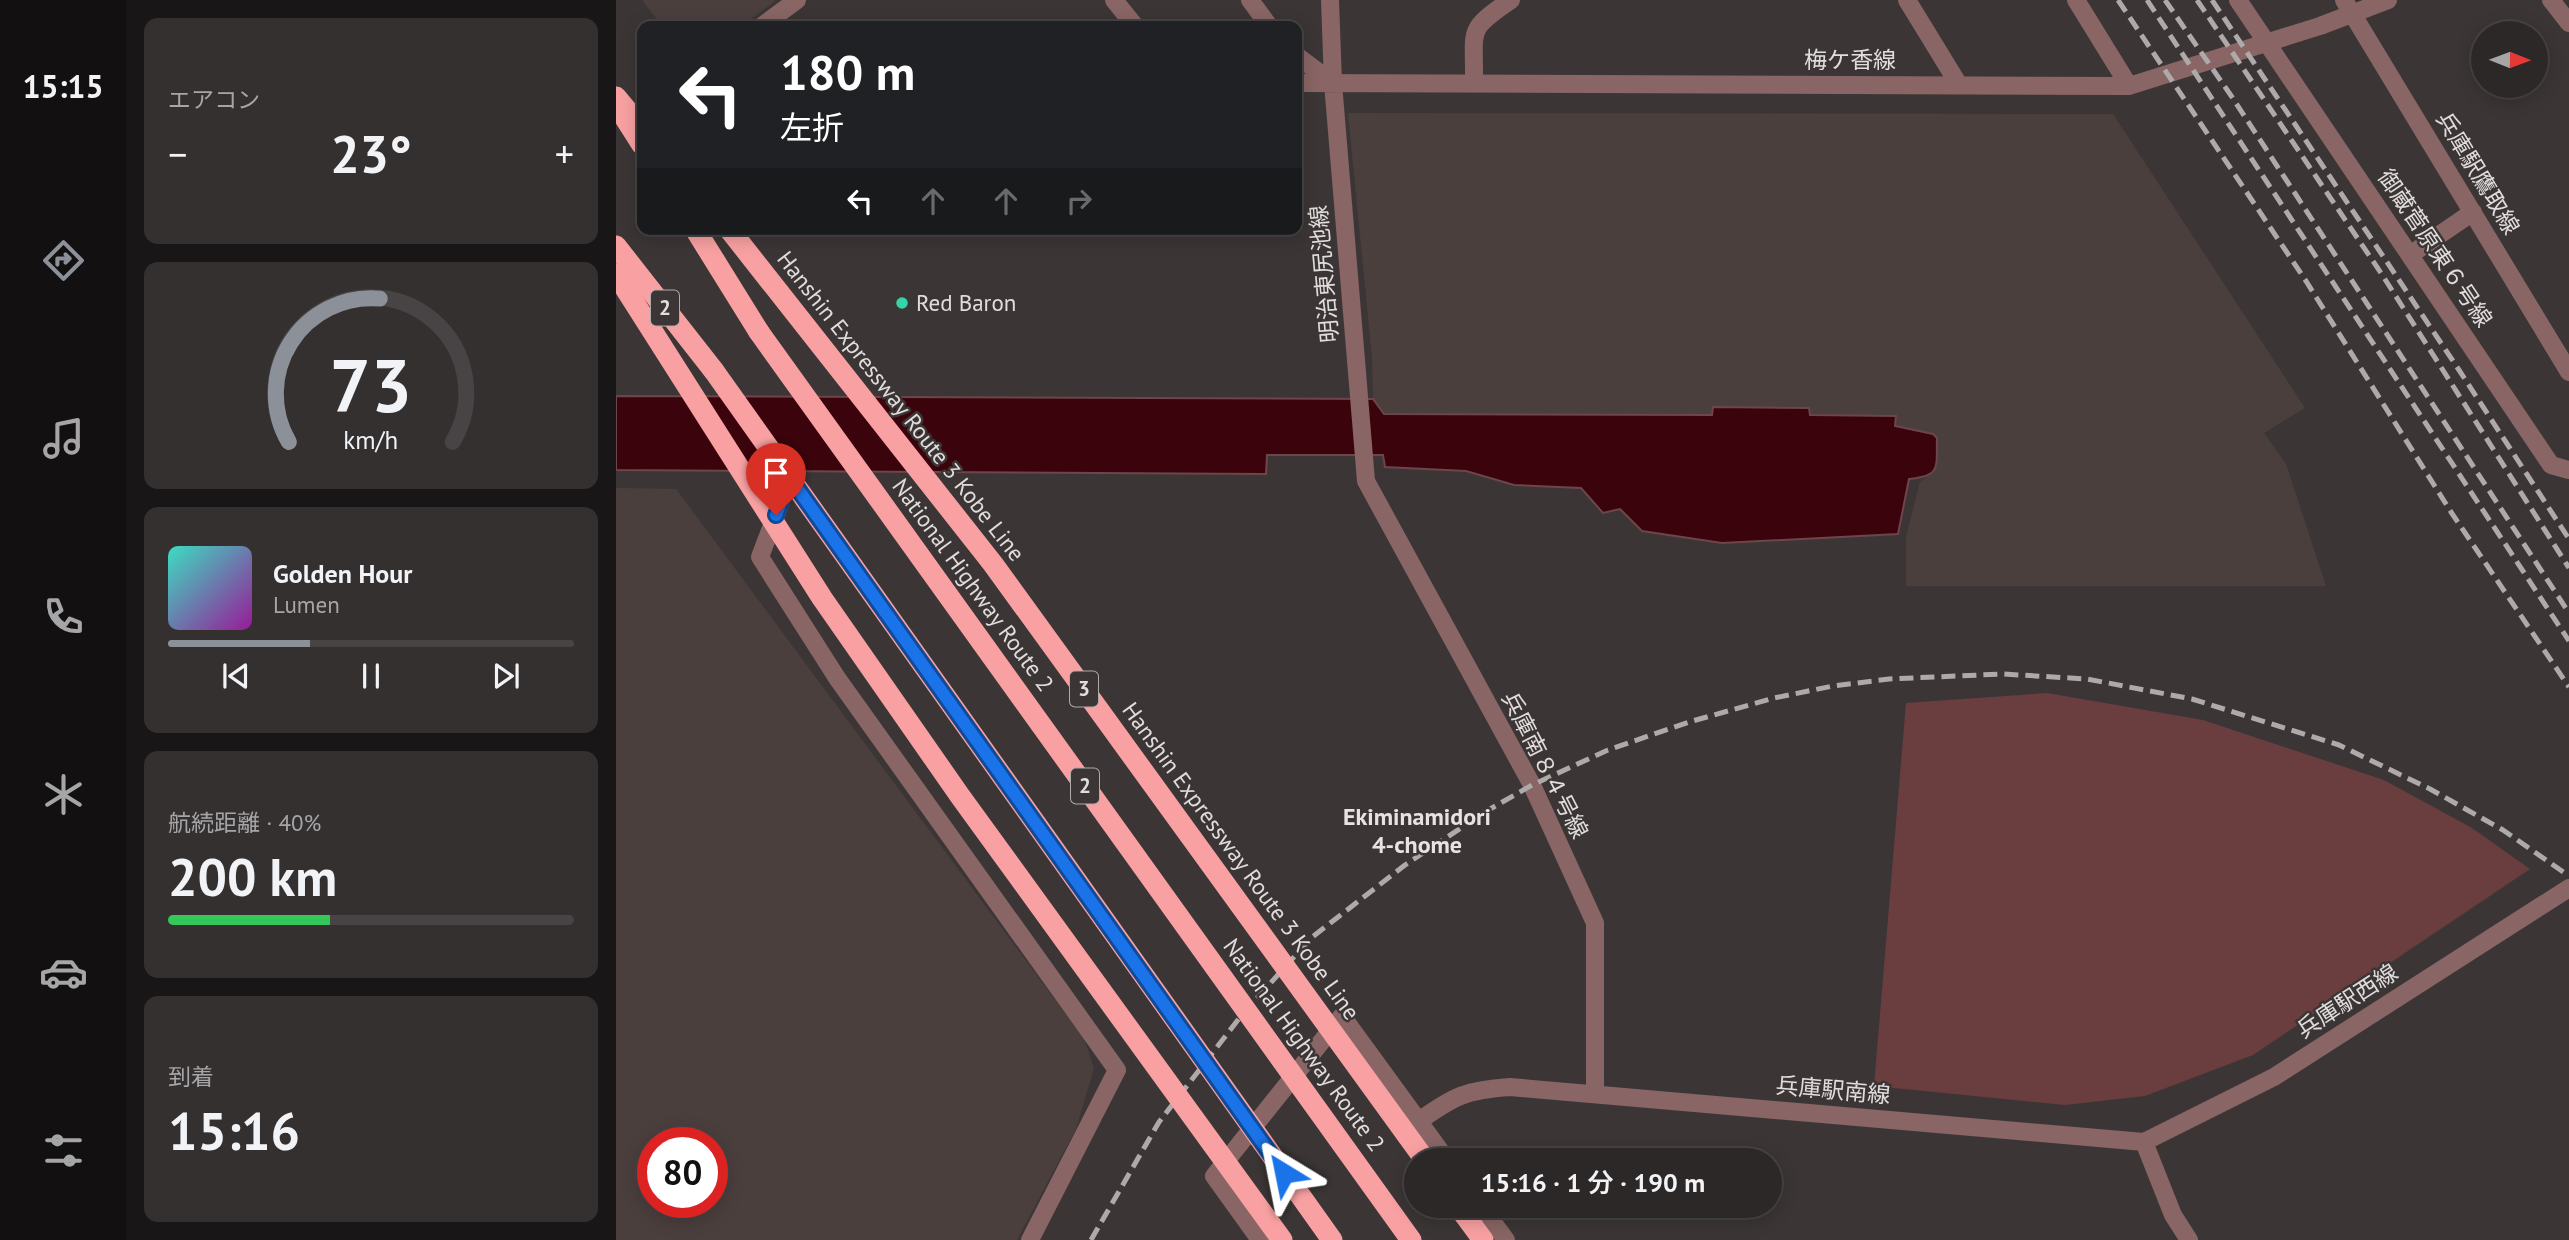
<!DOCTYPE html>
<html lang="ja">
<head>
<meta charset="utf-8">
<style>
	body { margin:0; font-family:"PT Sans","Noto Sans JP",sans-serif; background:#343030; color:#f1f3f6; height:100vh; display:flex; flex-direction:column; font-size:26px; white-space:nowrap }
	* { box-sizing:border-box; margin:0 }
	p { font-size:23px; color:#a6a6a8 }
	.icon { flex:none; width:38px; height:38px; fill:none; stroke:currentColor; stroke-width:2; stroke-linecap:round; stroke-linejoin:round }
	.map { position:relative; flex:1; overflow:hidden }
	.details { display:flex; flex-direction:column; gap:18px; padding:18px; background:#181616; width:490px }
	.details>* { flex:none }
	.guide { position:absolute; left:21px; top:21px; width:665px; height:214px; border-radius:14px; box-shadow:0 4px 18px #0003,0 0 0 2px #484445; background:#202124; color:#fff; overflow:hidden }
	.needle { width:46px; rotate:91deg }
	.tools { position:absolute; left:1855px; top:21px; display:grid; gap:14px }
	.tools a { display:grid; place-items:center; width:77px; height:77px; border-radius:50%; background:#2c2828; box-shadow:0 4px 18px #0003,0 0 0 2px #484445; font-size:35px }
	.speed { position:absolute; left:21px; top:1127px; display:flex; gap:14px; font-size:35px; font-weight:700; text-align:center }
	.speed>* { display:grid; place-content:center; width:91px; height:91px; border-radius:50%; background:#2c2828; box-shadow:0 4px 18px #0003,0 0 0 2px #484445; line-height:1 }
	.speed .limit { border:10px solid #d22; background:#fff; color:#111 }
	.pin { position:absolute; display:grid; place-items:center; width:60px; height:60px; color:#fff; margin:-72px -30px; border-radius:50% 50% 50% 0; rotate:-45deg; box-shadow:0 0 7px #0007 }
	.pin .icon { rotate:45deg }
	.me { position:absolute; width:77px; margin:-38px; rotate:325deg; stroke-linejoin:round; filter:drop-shadow(0 0 5px #0008) }
	.turn { display:flex; align-items:center; gap:24px; height:147px; padding:0 28px; font-size:32px }
	.turn .icon { width:91px; height:91px; stroke-width:2.5 }
	.turn b { display:block; font-size:49px; line-height:60px }
	.lanes { display:flex; align-items:center; height:66px; padding:0 28px; background:#0003; justify-content:center; gap:35px; direction:ltr }
	.lanes .off { opacity:.35 }
	.big { font-size:52px; font-weight:600; line-height:1.1 }
	.details .tile { flex:1; display:flex; flex-direction:column; justify-content:center; gap:10px; min-width:0; padding:0 24px; border-radius:14px; background:#343030 }
	.details .dial { align-items:center; gap:0 }
	.dial svg { height:182px; overflow:visible; fill:none; stroke:#484445; stroke-width:7; stroke-linecap:round; text-anchor:middle }
	.dial text { fill:#f1f3f6; stroke:none }
	.song { display:flex; align-items:center; gap:21px }
	.cover { width:84px; height:84px; border-radius:10px; background:linear-gradient(135deg,hsl(170 70% 55%),hsl(300 70% 35%)) }
	.played { height:7px; border-radius:4px; background:linear-gradient(90deg,#8c9099 35%,#484445 35%) }
	.keys { display:flex; justify-content:space-around; direction:ltr }
	.heat { display:flex; justify-content:space-between; align-items:center; font-size:38px; direction:ltr }
	.charge { height:10px; border-radius:5px; background:linear-gradient(90deg,#34c759 40%,#484445 0) }
	.trip { position:absolute; left:788px; top:1148px; width:378px; height:70px; border-radius:35px; background:#2c2828; box-shadow:0 4px 18px #0003,0 0 0 2px #484445; font-weight:600; line-height:70px; text-align:center }
	main { display:flex; flex:1; min-height:0 }
	.dock { display:flex; flex-direction:column; width:126px; justify-content:space-around; align-items:center; background:#121010; color:#a6a6a8 }
	.dock .icon { width:49px; height:49px }
	.dock .current { color:#8c9099 }
	.dock b { font-size:32px; color:#f1f3f6 }
	.map>svg:first-child { display:block }
	.built { fill:#4b3f3e; fill-rule:evenodd }
	.green { fill:#6a3d3e }
	.water { fill:#3b040c; stroke:#6d454b; stroke-width:2 }
	.lines { fill:none; stroke-linecap:round; stroke-linejoin:round }
	.minor { stroke:#896565; stroke-width:18 }
	.highway { stroke:#f9a1a2; stroke-width:21 }
	.rail { stroke:#aeaaaa; stroke-width:5; stroke-dasharray:14 7; stroke-linecap:butt }
	.highway-bridge { stroke:#f9a1a2; stroke-width:21 }
	.route-casing { stroke:#114b97; stroke-width:18 }
	.route { stroke:#1a73e8; stroke-width:12 }
	.poi-dot { fill:#34d4a8; stroke:#3b3635; stroke-width:2.5 }
	.labels { text-anchor:middle; stroke-width:5; stroke-linejoin:round; paint-order:stroke }
	.shield { fill:#3b3635; stroke:#afabab; stroke-width:2 }
	.shield-label { font-size:21px; font-weight:bold; fill:#e1dddd }
	.street-label { font-size:23px; fill:#e1dddd; stroke:#3b3635 }
	.poi-label { font-size:23px; fill:#e1dddd; stroke:#3b3635; text-anchor:start }
	.neighbourhood-label { font-size:24px; font-weight:bold; fill:#e9e2e2; stroke:#3b3635 }
</style>
</head>
<body>
<main>
<nav class="dock">
<b>15:15</b>
<svg class="icon current" aria-label="directions" viewBox="0 0 24 24"><path d="M12 3l9 9-9 9-9-9zM9 14v-3h6M13 9l2 2-2 2"/></svg>
<svg class="icon" aria-label="music" viewBox="0 0 24 24"><path d="M9 18V5l10-2v13"/><circle cx="6" cy="18" r="3"/><circle cx="16" cy="16" r="3"/></svg>
<svg class="icon" aria-label="phone" viewBox="0 0 24 24"><path d="M5 4h4l2 5-3 2q2 4 5 5l2-3 5 2v4C11 20 4 13 5 4z"/></svg>
<svg class="icon" aria-label="climate" viewBox="0 0 24 24"><path d="M12 3v18M4 7l16 10M4 17L20 7"/></svg>
<svg class="icon" aria-label="car" viewBox="0 0 24 24"><path d="M5 17H2v-5l4-1 3-4h7l3 4 3 1v5h-3M9 17h6M6 11h13"/><circle cx="7" cy="17" r="2"/><circle cx="17" cy="17" r="2"/></svg>
<svg class="icon" aria-label="filters" viewBox="0 0 24 24"><path d="M4 7h16M4 17h16"/><circle cx="9" cy="7" r="2"/><circle cx="15" cy="17" r="2"/></svg>
</nav>
<section class="details">
<div class="tile"><p>エアコン</p>
<div class="heat"><a>−</a><b class="big">23°</b><a>+</a></div>
</div>
<div class="tile dial"><svg viewBox="0 0 100 80">
<path d="M14 69A42 42 0 1 1 86 69"/>
<path d="M14 69A42 42 0 0 1 54 6" stroke="#8c9099"/>
<text x="50" y="56" font-size="32" font-weight="700">73</text>
<text x="50" y="72" font-size="11">km/h</text>
</svg></div>
<div class="tile">
<div class="song"><i class="cover"></i><div><b>Golden Hour</b><p>Lumen</p></div></div>
<div class="played"></div>
<div class="keys"><svg class="icon" aria-label="previous" viewBox="0 0 24 24"><path d="M18 5L8 12l10 7zM5 5v14"/></svg><svg class="icon" aria-label="pause" viewBox="0 0 24 24"><path d="M8 5v14M16 5v14"/></svg><svg class="icon" aria-label="next" viewBox="0 0 24 24"><path d="M6 5l10 7-10 7zM19 5v14"/></svg></div>
</div>
<div class="tile"><p>航続距離 · 40%</p><b class="big">200 km</b><div class="charge"></div></div>
<div class="tile"><p>到着</p><b class="big">15:16</b></div>
</section>
<div class="map">
<svg width="1953" height="1240" viewBox="0 0 1953 1240">
	<rect width="100%" height="100%" fill="#3b3635"/>
	<path class="built" d="M26,0H160L126,26H46Z
		M732,113L1497,114L1689,408L1648,433L1670,464L1710,586H1290V537L1304,482L1311,477L1317,434L1279,426V416L1193,415V408L1097,407L1096,415L767,414L757,399L756,357Z
		M0,488L60,489L468,1039L478,1068L460,1129L401,1240H0ZM37,1143H96V1202H37Z"/>
	<path class="green" d="M1431,693L1587,720L1768,780L1856,828L1914,869L1637,1055L1529,1096L1449,1105L1258,1086L1290,703Z"/>
	<path class="water" d="M0,396L757,399L768,414L1096,415L1097,407L1193,408L1194,415L1280,416L1279,426L1317,434L1321,438C1320,467 1326,476 1293,479L1282,534L1106,543L1026,531L1004,509L987,513L965,488L898,485L850,471L769,467L767,455H651L650,474L0,470Z"/>
	<g class="lines">
		<path class="minor" d="M498,0L519,26
			M634,0L653,26
			M714,0L717,83L750,481L916,785L979,923V1094
			M1291,0L1343,85
			M1460,0L1513,86
			M1622,0L1935,465L1953,470
			M1728,0L1953,372
			M1935,0L1953,23
			M146,26L181,0
			M681,56L717,83
			M858,82C859,29 849,31 895,0
			M681,83L1513,86L1704,26L1772,0
			M1794,255L1857,212
			M174,478L144,557L221,678L501,1070L414,1240
			M803,1121C838,1096 850,1090 894,1087L1528,1142L1557,1215L1573,1240
			M1528,1142L1658,1077L1953,888
			M865,1206L890,1240
			M644,1240L598,1176L726,1016L831,1160"/>
		<path class="highway" d="M7,115L26,145
			M79,229L143,332
			M0,246L98,371
			M842,1206L867,1240"/>
		<path class="rail" d="M1502,0L1690,281L1835,512L1953,687
			M1531,0L1953,641
			M1549,0L1616,97L1953,613
			M1581,0L1765,273L1953,568
			M1596,0L1843,370L1953,539
			M475,1240L543,1122L625,1016L695,938L789,865L869,812L916,785L992,750L1073,722L1158,698L1217,686L1273,679L1387,674L1471,679L1576,699L1723,745L1814,789L1887,830L1953,876"/>
		<path class="highway-bridge" d="M0,97L26,128
			M113,229L377,564L809,1160
			M0,274L206,598L344,796L666,1240
			M143,332L795,1240
			M98,371L716,1240"/>
	</g>
	<g class="lines">
		<g class="route-casing">
			<path id="route" d="M160,515L174,478L668,1173"/>
		</g>
		<use href="#route" class="route"/>
	</g>
	<circle class="poi-dot" cx="286" cy="303" r="7"/>
	<g class="labels">
		<g class="shield">
			<rect x="35" y="290.5" width="28" height="35" rx="5"/>
			<rect x="454" y="671.5" width="28" height="35" rx="5"/>
			<rect x="455" y="768.5" width="28" height="35" rx="5"/>
		</g>
		<g class="shield-label">
			<text x="49" y="315">2</text>
			<text x="468" y="696">3</text>
			<text x="469" y="793">2</text>
		</g>
		<g class="street-label">
			<text x="1234" y="68">梅ケ香線</text>
			<text transform="translate(1862 173) rotate(59)" y="8">兵庫駅鷹取線</text>
			<text transform="translate(1819 248) rotate(56)" y="8">御蔵菅原東６号線</text>
			<text transform="translate(708 274) rotate(-95)" y="8">明治東尻池線</text>
			<text transform="translate(285 406) rotate(52)" y="8">Hanshin Expressway Route 3 Kobe Line</text>
			<text transform="translate(357 585) rotate(54)" y="8">National Highway Route 2</text>
			<text transform="translate(929 765) rotate(63)" y="8">兵庫南８４号線</text>
			<text transform="translate(625 861) rotate(54)" y="8">Hanshin Expressway Route 3 Kobe Line</text>
			<text transform="translate(1731 1001) rotate(-33)" y="8">兵庫駅西線</text>
			<text transform="translate(688 1045) rotate(54)" y="8">National Highway Route 2</text>
			<text transform="translate(1217 1090) rotate(5)" y="8">兵庫駅南線</text>
		</g>
		<g class="poi-label">
			<text x="300" y="311">Red Baron</text>
		</g>
		<g class="neighbourhood-label">
			<text x="801" y="825">Ekiminamidori<tspan x="801" dy="28">4-chome</tspan></text>
		</g>
	</g>
</svg>
<div class="tools">
<a><svg class="needle" viewBox="-14 -14 28 28"><path d="M0-13l5 13h-10z" fill="#e53935"/><path d="M0 13l5-13h-10z" fill="#a6a6a8"/></svg></a>
</div>
<div class="speed"><div class="limit">80</div></div>
<div class="pin" style="left:160px;top:515px;background:#d93025"><svg class="icon" aria-label="arrive" viewBox="0 0 24 24"><path d="M6 21V4h12l-3 4 3 4H6"/></svg></div>
<svg class="me" style="left:668px;top:1173px" viewBox="-20 -20 40 40"><path d="M0-17L14 15 0 8-14 15z" fill="#1a73e8" stroke="#fff" stroke-width="4"/></svg>
<div class="trip">15:16 · 1 分 · 190 m</div>
<div class="guide">
<div class="turn"><svg class="icon" aria-label="left" viewBox="0 0 24 24"><path d="M17 20v-9H6M10 6l-5 5 5 5"/></svg><div><b>180 m</b>左折</div></div>
<div class="lanes"><svg class="icon" aria-label="left" viewBox="0 0 24 24"><path d="M17 20v-9H6M10 6l-5 5 5 5"/></svg><svg class="icon off" aria-label="ahead" viewBox="0 0 24 24"><path d="M12 20V5M6 11l6-6 6 6"/></svg><svg class="icon off" aria-label="ahead" viewBox="0 0 24 24"><path d="M12 20V5M6 11l6-6 6 6"/></svg><svg class="icon off" aria-label="right" viewBox="0 0 24 24"><path d="M7 20v-9h11M14 6l5 5-5 5"/></svg></div>
</div>
</div>
</main>
</body>
</html>
